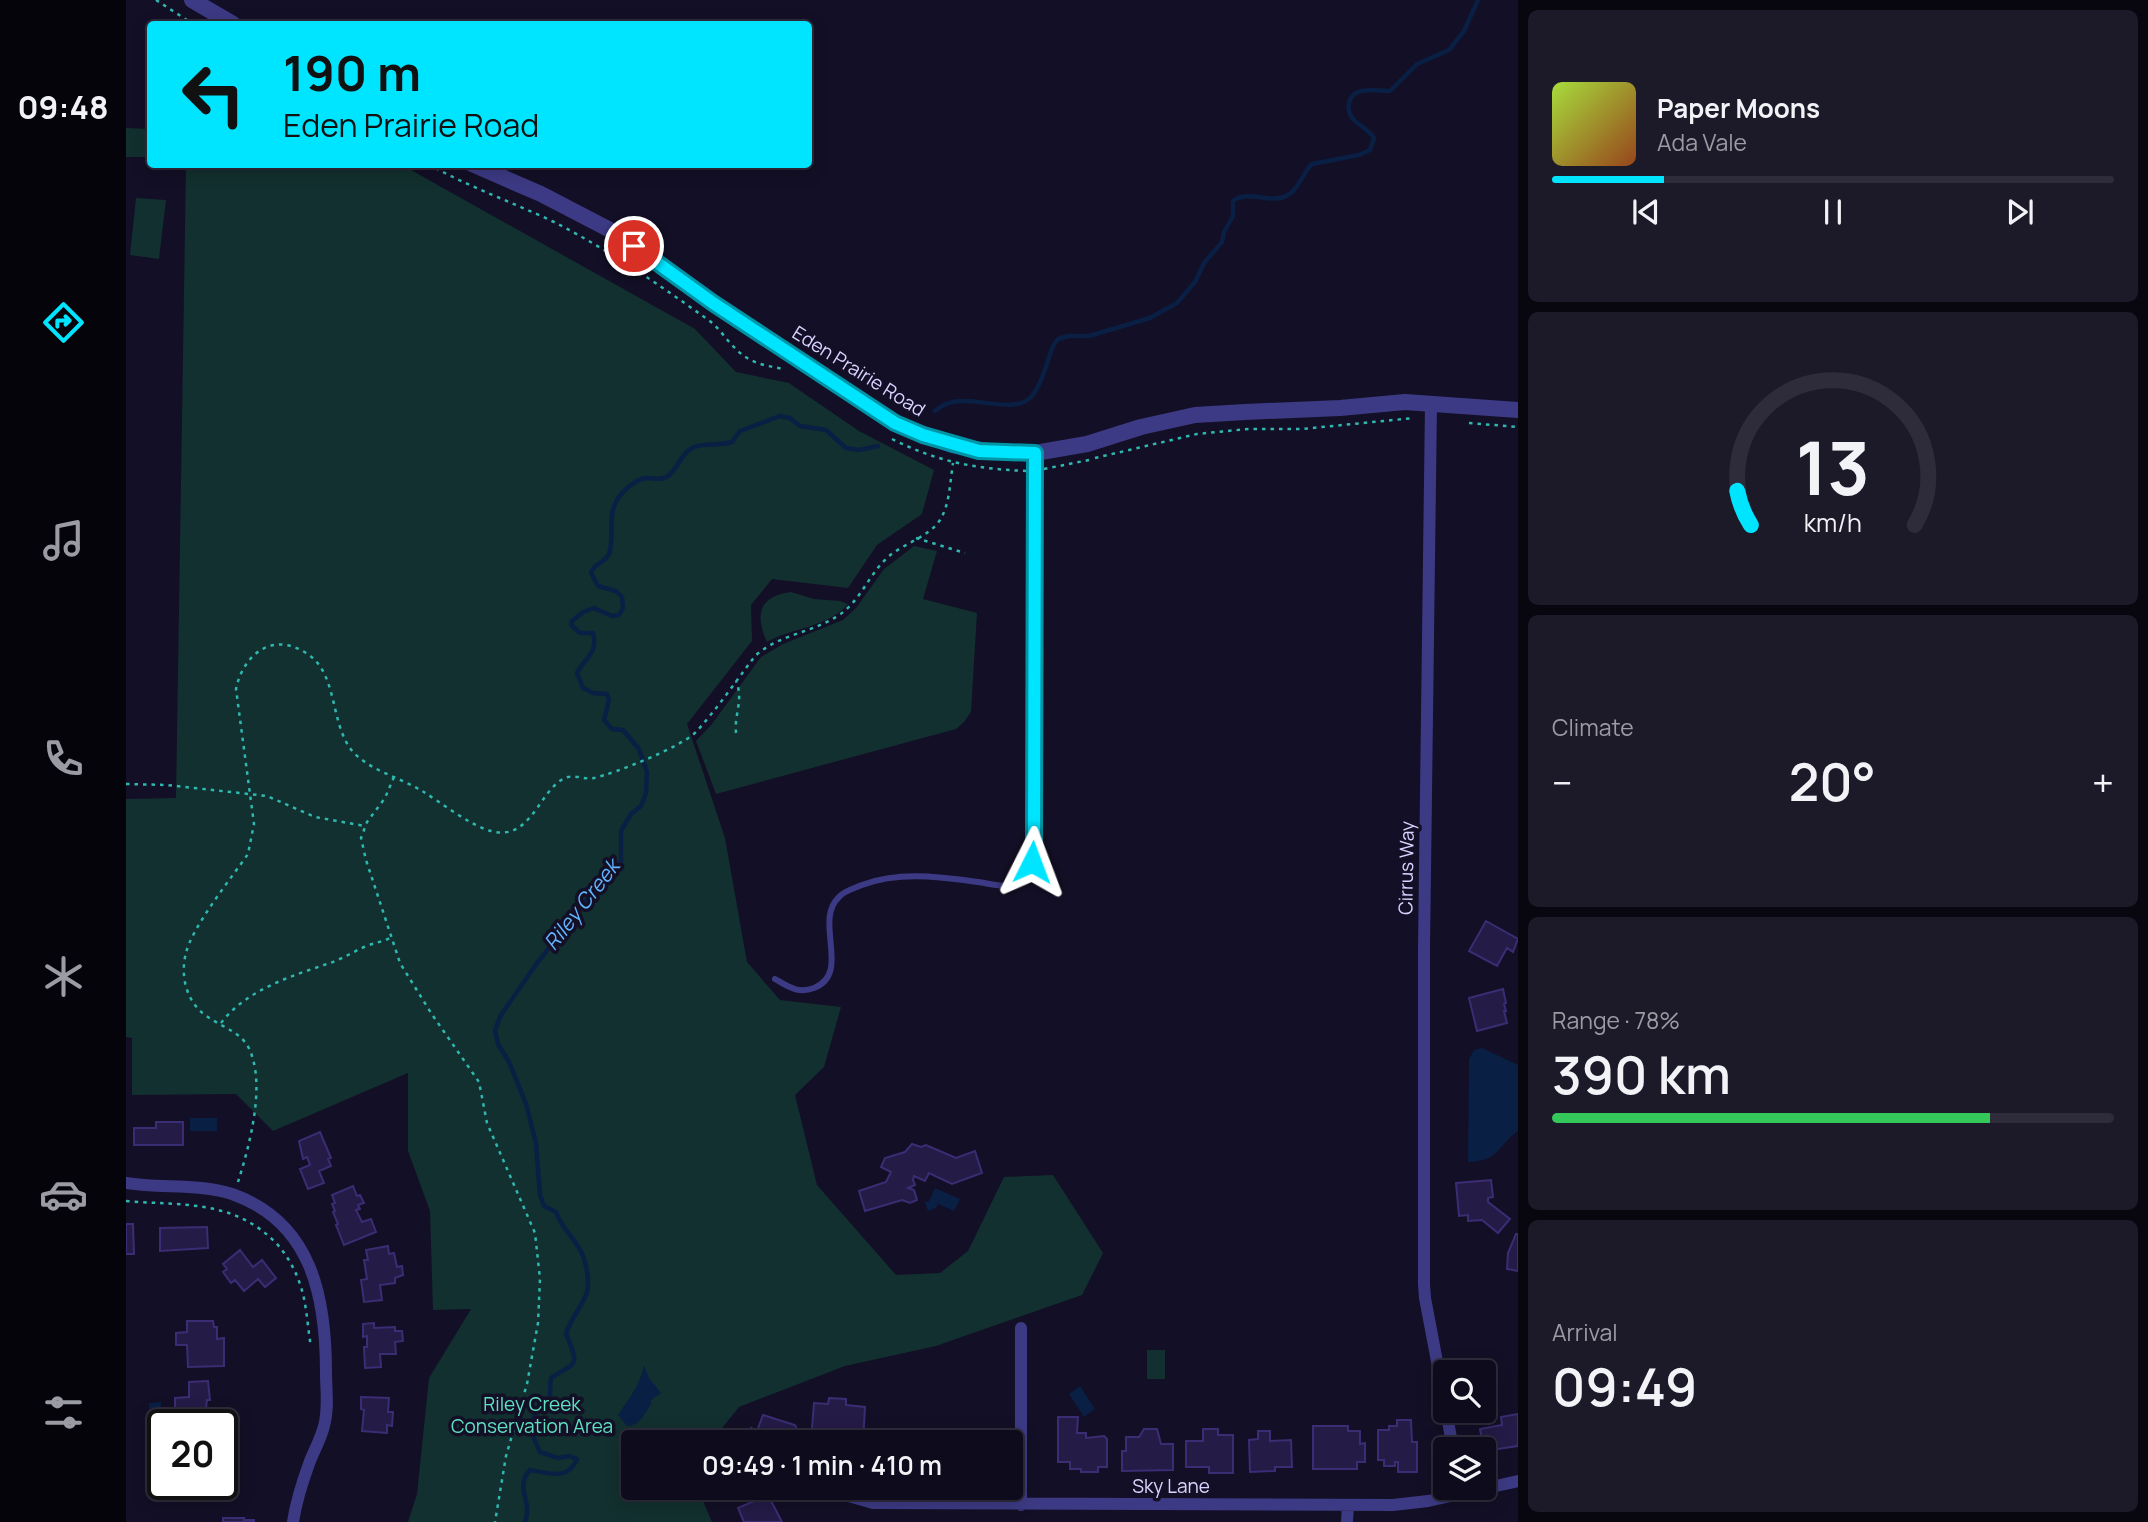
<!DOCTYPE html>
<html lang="en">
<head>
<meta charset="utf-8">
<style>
	body { margin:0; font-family:Manrope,sans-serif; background:#1c1929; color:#f1f3f6; height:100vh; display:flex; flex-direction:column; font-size:26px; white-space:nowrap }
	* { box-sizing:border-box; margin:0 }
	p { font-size:23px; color:#9b9ba3 }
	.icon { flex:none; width:38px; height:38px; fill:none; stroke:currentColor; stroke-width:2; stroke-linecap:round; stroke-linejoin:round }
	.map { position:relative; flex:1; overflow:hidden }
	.panel { display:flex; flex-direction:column; gap:10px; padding:10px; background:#08060f; width:630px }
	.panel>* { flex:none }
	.hud { position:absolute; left:21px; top:21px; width:665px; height:147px; border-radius:7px; box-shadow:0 4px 18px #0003,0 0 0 2px #2e2b3b; background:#00e5ff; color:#111; overflow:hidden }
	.buttons { position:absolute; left:1307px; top:1360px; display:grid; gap:14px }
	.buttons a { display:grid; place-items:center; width:63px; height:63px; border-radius:7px; background:#0e0b1c; box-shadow:0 4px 18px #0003,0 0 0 2px #2e2b3b; font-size:35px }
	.speed { position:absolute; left:21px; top:1409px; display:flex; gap:14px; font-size:35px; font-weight:700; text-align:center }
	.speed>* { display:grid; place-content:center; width:91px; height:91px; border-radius:50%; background:#0e0b1c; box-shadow:0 4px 18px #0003,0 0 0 2px #2e2b3b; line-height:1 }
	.speed .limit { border:4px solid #111; border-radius:10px; background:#fff; color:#111 }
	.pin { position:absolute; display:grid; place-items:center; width:60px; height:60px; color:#fff; margin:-30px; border:4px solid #fff; border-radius:50%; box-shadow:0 2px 7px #0007 }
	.me { position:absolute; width:77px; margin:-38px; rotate:3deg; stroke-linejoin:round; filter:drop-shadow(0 0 5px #0008) }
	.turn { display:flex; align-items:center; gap:24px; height:147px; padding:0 21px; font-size:32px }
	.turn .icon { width:91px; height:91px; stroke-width:2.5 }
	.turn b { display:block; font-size:49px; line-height:60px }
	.big { font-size:52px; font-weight:600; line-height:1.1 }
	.panel .card { flex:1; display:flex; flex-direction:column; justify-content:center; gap:10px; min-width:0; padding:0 24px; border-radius:10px; background:#1c1929 }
	.panel .dial { align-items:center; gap:0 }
	.dial svg { height:182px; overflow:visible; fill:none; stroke:#2e2b3b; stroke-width:7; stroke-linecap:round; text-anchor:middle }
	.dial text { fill:#f1f3f6; stroke:none }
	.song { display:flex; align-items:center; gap:21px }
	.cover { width:84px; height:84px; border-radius:10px; background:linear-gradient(135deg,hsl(80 70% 55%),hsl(20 70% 35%)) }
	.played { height:7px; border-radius:4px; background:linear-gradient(90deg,#00e5ff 20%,#2e2b3b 20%) }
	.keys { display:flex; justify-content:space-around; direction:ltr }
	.heat { display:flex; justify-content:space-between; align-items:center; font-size:38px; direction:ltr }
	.charge { height:10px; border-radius:5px; background:linear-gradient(90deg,#34c759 78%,#2e2b3b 0) }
	.trip { position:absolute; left:495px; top:1430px; width:402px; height:70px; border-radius:7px; background:#0e0b1c; box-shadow:0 4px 18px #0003,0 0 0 2px #2e2b3b; font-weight:600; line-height:70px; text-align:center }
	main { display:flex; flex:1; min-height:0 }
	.tab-bar { display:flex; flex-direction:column; width:126px; justify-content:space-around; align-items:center; background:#06040b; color:#9b9ba3 }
	.tab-bar .icon { width:49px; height:49px }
	.tab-bar .on { color:#00e5ff }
	.tab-bar b { font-size:32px; color:#f1f3f6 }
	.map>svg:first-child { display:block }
	.green { fill:#12302f }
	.water { fill:#0a1f44 }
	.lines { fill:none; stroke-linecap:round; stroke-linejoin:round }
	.stream { stroke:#0a1f44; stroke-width:4.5 }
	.building { fill:#241b47; stroke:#3b2d73; stroke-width:2 }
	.path { stroke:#2fb8b0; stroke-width:2.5; stroke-dasharray:3.5 5; stroke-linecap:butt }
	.service { stroke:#3d3a85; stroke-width:6 }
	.minor { stroke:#3d3a85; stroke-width:12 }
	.tertiary { stroke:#3d3a85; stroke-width:16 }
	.route-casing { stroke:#0095a6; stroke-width:18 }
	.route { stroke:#00e5ff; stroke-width:12 }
	.labels { text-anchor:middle; stroke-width:7; stroke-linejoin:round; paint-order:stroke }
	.street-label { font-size:19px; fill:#d9d4ff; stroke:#130f26 }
	.park-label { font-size:19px; fill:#5fe0c0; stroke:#130f26 }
	.water-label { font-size:21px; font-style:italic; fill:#62b6ff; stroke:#130f26 }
</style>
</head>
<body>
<main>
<nav class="tab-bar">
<b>09:48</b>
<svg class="icon on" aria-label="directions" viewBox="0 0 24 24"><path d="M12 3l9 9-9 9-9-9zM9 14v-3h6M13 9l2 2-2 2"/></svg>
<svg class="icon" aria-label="music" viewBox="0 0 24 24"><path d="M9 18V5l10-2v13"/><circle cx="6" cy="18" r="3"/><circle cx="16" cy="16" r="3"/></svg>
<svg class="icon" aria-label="phone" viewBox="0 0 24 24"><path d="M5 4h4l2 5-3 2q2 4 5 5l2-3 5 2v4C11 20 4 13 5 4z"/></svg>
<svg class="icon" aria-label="climate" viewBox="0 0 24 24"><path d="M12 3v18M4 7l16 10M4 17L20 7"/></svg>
<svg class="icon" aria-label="car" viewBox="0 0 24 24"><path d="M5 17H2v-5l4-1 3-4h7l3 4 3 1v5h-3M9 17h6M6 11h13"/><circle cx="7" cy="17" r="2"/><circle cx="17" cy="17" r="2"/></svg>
<svg class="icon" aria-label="filters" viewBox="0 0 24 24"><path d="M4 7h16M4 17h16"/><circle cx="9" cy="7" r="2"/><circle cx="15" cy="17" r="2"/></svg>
</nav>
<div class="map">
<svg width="1392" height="1522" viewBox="0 0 1392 1522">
	<rect width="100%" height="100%" fill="#130f26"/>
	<path class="green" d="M0,128L24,129V157H0Z
		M60,165H276L569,329L610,372L663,383L733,431L808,470L796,514L751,545L722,588L646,579L625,605L626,641L561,724L599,838L621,962L654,1000L715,1007L698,1067L669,1095L691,1185L770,1275L814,1273L842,1251L878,1177L927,1175L977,1253L956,1295L810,1346L719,1366L613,1407L585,1442H508V1488H574L573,1492L586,1522H282L291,1494L303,1378L345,1309L307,1310L304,1211L282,1151V1073L147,1131L110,1094L6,1095V1038L0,1037V799L50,798Z
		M10,198L40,200L33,259L4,255Z
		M788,546L811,551L797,599L851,613L845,712L838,722L830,729L590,794L570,741L586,724L635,657L657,644L717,620L730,608L758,569Z
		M665,592L688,599L714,601L722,604C703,627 665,628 641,642C629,616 632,596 665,592Z
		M1021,1350H1039V1379H1021Z"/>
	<path class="water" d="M1356,1048L1392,1065V1131C1370,1147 1374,1161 1342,1162L1343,1059L1348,1050Z
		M64,1118H91V1131H64Z
		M809,1188L834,1199L828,1211L812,1204L810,1208L802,1211L799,1202L803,1201Z
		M518,1365L523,1378L535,1393L525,1400V1404C519,1413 514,1426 501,1426L492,1415C503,1398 514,1386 518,1365Z
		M954,1386L969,1409L958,1417L943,1394Z
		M35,1402L36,1428H23V1403Z"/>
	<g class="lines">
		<path class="stream" d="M809,411C813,408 818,404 823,403C846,395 888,415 905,397C916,385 921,361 927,346L932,339L942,336H963L1024,318L1051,303L1069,282L1078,263L1096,242L1098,232L1107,216V201C1124,189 1146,205 1162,195C1173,189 1177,172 1186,164L1233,155L1244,150L1248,138C1242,129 1234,126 1227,119C1219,109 1222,94 1235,91C1243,89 1255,91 1264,91L1291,64L1323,50L1338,31L1352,0
			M399,1522C407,1501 388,1487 404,1470C423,1473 442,1481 451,1459L443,1456L432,1458L414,1452C407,1438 404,1429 408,1414C430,1404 422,1399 425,1378C451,1361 454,1367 440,1334C444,1320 454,1309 460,1295C465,1283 460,1259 453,1248C444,1232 437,1231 430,1212L418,1206L414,1195L410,1143L400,1104L383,1062L372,1044L369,1030L375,1015L411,963L457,906L470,884L488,870L495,861V831L505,814L515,806L520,793L521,772L513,749L497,730L486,729L478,720L483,700L481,694L467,693L457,688L451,673C458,659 473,652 467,633H454L445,625L446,621L457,612L468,608L486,616L493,615L497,608L496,597L490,591L472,586L465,573C468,563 479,563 483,554C489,537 481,516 491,500C496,491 511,478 521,478C529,478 536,481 542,476C552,468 556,452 568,447C579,443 593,446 606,442L614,431L654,416L664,418L674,426L700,430L720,448L733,450L752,446"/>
	</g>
	<path class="building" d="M1360,921L1392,939L1387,952L1381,948L1371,966L1343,951Z
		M1377,989L1380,1003L1378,1004L1380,1011H1378L1381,1023L1351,1031L1343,998Z
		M30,1122H57V1145H8V1128H30Z
		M194,1132L205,1158L202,1159L205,1166L193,1171L198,1183L182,1189L174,1169L184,1165L181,1157L177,1159L173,1141Z
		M786,1144L795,1147L800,1145L830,1158L849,1151L856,1173L826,1184L803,1173L799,1181L788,1176L787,1180L789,1185L782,1188L788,1190L791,1200L784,1203L776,1200L739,1211L733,1191L760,1182L765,1172L755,1167L759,1158L779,1152Z
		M1365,1180L1367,1197L1362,1198V1202L1384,1219L1372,1233L1356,1220L1342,1221V1215L1333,1216L1330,1183Z
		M227,1186L231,1196L234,1195L238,1203L232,1205L234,1209L230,1210L236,1222L245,1219L250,1232L218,1245L210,1225L212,1224L207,1212L209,1211L206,1204L209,1203L206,1195Z
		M0,1224H7L8,1254H0Z
		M81,1227L82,1248L34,1251V1228Z
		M1390,1234H1392V1271L1381,1269L1382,1253Z
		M262,1246L263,1254L268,1253L271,1267L276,1266L277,1275L269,1278V1283L254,1285L256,1300L238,1302L235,1280L241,1279L238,1260H242L240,1250Z
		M114,1250L127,1267L136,1260L150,1278L139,1287L132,1279L118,1291L109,1280L105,1283L97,1272L101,1269L97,1264Z
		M61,1321H87L88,1327H91V1339L98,1338V1366L62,1367L61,1345H50V1333L61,1332Z
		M248,1323V1328L269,1327V1331H276L277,1341L269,1342L270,1354H254L255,1367L239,1368L238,1347H241V1336L237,1337V1324Z
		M82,1381L84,1400H81L79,1416H82V1424H55V1421L52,1422V1412H49V1398L63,1397V1382Z
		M235,1397L263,1398L262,1412H267L266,1426L261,1425V1433L236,1431L238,1410L235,1409Z
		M703,1398L720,1399V1405L739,1407L737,1442L685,1440L688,1403L702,1404Z
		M1392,1414V1446L1358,1451L1354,1429L1376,1425L1375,1417Z
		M637,1415L669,1425L677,1442L620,1441L625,1428L631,1431Z
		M932,1417H952L951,1433H960V1438L978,1436L981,1439V1467H972V1472H955V1469H944V1462H932Z
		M1271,1420H1285L1286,1442H1291V1472H1272V1462H1269V1466H1258V1460H1252V1430H1263V1426H1271Z
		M1187,1426H1222V1431H1234V1444L1239,1443V1462H1231V1469H1187Z
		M1018,1429H1031L1035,1444H1047V1470L996,1471V1451H1000V1437H1013Z
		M1077,1429H1092V1435H1107V1473H1083V1467H1060V1441H1077Z
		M1132,1431H1144V1441L1165,1440L1166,1467H1149V1471L1124,1472L1123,1440L1132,1439Z
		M784,1432H796V1441L802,1442H760V1435H773V1440H784Z
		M57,1484H91L92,1496H58Z
		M642,1495L656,1522H618L612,1508Z
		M97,1518H118V1520H128V1522H97Z"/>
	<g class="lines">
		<path class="path" d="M30,0L67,24
			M302,164C343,187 386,202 428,222C481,249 532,284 581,319C593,327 600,340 610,349C623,363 640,366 658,369
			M1343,423L1392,427
			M766,439C812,462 850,469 901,471
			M969,458L1071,434L1122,429H1176L1288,418
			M918,469L963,460
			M790,538L839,553
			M610,733C608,714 618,700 610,681
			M268,777L259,798L241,822L235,838L240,860L274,963L305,1013L353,1082L361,1123L409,1233L414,1279L412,1323L401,1384L380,1456L369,1522
			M0,784L41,785L141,796L189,817L239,826
			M95,1023C120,990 165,976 204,963C216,959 227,952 238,947C247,943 256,942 264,938
			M112,1182C123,1147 138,1092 126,1056C119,1032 98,1029 79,1015C60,1001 54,975 60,953C66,927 106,877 122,854L128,824L110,689C117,655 146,631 180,653C213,673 203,724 227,752C245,771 273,777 296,791C316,803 343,825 365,831C370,833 380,833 386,831C411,821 419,784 442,777C451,775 460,780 468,778C490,773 555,747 570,732C591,709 610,681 629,656C652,635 684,633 710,617C734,603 742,575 762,557C778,543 803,537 814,520C824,504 824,481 827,463
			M0,1201C56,1206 107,1199 150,1243C163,1257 172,1275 177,1294C181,1311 182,1330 185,1347"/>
		<path class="service" d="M649,979C663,987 672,994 688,988C726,973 687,921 713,897C718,891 729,888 736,885C774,871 813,877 852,882C865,884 877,887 889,886C900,878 906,864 908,851L909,455"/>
		<path class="minor" d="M1305,403L1298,949V1284L1299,1298L1320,1409
			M0,1183C35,1189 72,1183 106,1194C186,1222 200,1297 200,1373C200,1391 203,1408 198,1426C195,1438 189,1449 184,1461C177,1480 170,1502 167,1522
			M895,1328V1505
			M1320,1410L1327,1449
			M698,1489L747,1503L1267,1505L1302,1501L1392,1481
			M1221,1522L1222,1505"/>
		<path class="tertiary" d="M66,0L107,24
			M346,164L415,194L488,232L587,303L769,423L826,445L861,451L909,453L961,444L1015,427L1069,415L1119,412L1214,408L1279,402L1392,410"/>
	</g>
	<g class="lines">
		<g class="route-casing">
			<path id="route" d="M508,246L587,303L769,423L797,435L853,451L909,453L908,851L906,862"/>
		</g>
		<use href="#route" class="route"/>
	</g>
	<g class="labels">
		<g class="street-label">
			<text transform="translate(733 371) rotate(32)" y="7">Eden Prairie Road</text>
			<text transform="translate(1280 868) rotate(-89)" y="7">Cirrus Way</text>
			<text x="1045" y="1493">Sky Lane</text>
		</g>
		<g class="park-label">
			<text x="406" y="1411">Riley Creek<tspan x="406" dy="22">Conservation Area</tspan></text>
		</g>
		<g class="water-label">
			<text transform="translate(456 905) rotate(-52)" y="7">Riley Creek</text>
		</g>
	</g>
</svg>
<div class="buttons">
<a><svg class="icon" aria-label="search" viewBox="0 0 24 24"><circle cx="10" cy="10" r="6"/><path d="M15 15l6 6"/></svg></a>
<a><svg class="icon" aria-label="layers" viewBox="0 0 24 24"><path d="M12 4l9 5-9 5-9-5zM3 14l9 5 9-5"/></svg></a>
</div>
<div class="speed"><div class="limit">20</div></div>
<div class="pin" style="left:508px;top:246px;background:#d93025"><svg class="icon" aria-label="arrive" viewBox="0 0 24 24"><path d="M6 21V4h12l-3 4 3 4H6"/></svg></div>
<svg class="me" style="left:906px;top:862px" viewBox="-20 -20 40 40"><path d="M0-17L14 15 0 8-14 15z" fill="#00e5ff" stroke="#fff" stroke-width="4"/></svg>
<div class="trip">09:49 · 1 min · 410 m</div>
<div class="hud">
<div class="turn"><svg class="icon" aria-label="left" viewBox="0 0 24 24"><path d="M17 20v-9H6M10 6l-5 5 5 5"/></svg><div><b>190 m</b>Eden Prairie Road</div></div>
</div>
</div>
<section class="panel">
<div class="card">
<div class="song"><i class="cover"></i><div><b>Paper Moons</b><p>Ada Vale</p></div></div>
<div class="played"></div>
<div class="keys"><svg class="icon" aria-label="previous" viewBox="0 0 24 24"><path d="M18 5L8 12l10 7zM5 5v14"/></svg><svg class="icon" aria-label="pause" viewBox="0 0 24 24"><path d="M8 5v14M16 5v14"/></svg><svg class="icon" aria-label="next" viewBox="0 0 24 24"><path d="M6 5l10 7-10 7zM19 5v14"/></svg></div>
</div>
<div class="card dial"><svg viewBox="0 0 100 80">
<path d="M14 69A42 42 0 1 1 86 69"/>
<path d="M14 69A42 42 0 0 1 8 54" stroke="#00e5ff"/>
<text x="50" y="56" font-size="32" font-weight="700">13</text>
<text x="50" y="72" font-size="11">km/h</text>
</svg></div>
<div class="card"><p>Climate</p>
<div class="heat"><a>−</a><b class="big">20°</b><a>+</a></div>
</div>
<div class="card"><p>Range · 78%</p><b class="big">390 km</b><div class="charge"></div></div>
<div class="card"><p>Arrival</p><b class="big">09:49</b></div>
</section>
</main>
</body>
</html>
